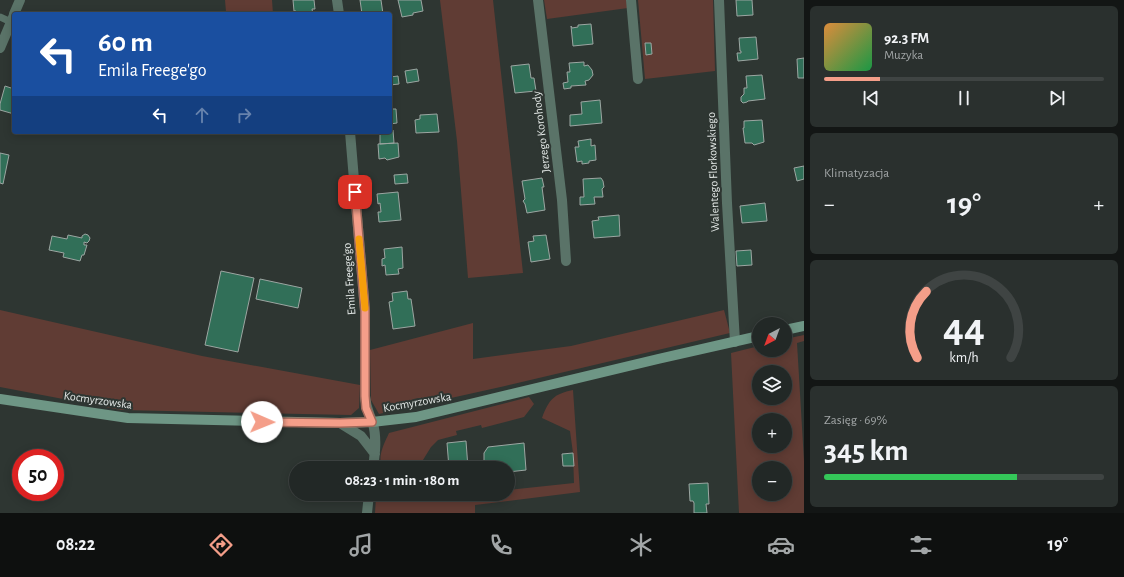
<!DOCTYPE html>
<html lang="pl">
<head>
<meta charset="utf-8">
<style>
	body { margin:0; font-family:"Alegreya Sans",sans-serif; background:#2a302e; color:#f1f3f6; height:100vh; display:flex; flex-direction:column; font-size:15px; white-space:nowrap }
	* { box-sizing:border-box; margin:0 }
	p { font-size:13px; color:#a2a6a7 }
	.icon { flex:none; width:22px; height:22px; fill:none; stroke:currentColor; stroke-width:2; stroke-linecap:round; stroke-linejoin:round }
	.map { position:relative; flex:1; overflow:hidden }
	.sheet { display:flex; flex-direction:column; gap:6px; padding:6px; background:#131615; width:320px }
	.sheet>* { flex:none }
	.guide { position:absolute; left:12px; top:12px; width:380px; height:122px; border-radius:4px; box-shadow:0 2px 10px #0003,0 0 0 1px #3f4443; background:#1a4fa0; color:#fff; overflow:hidden }
	.needle { width:26px; rotate:221deg }
	.fabs { position:absolute; left:752px; top:317px; display:grid; gap:8px }
	.fabs a { display:grid; place-items:center; width:40px; height:40px; border-radius:50%; background:#222826; box-shadow:0 2px 10px #0003,0 0 0 1px #3f4443; font-size:20px }
	.speed { position:absolute; left:12px; top:449px; display:flex; gap:8px; font-size:20px; font-weight:700; text-align:center }
	.speed>* { display:grid; place-content:center; width:52px; height:52px; border-radius:50%; background:#222826; box-shadow:0 2px 10px #0003,0 0 0 1px #3f4443; line-height:1 }
	.speed .limit { border:6px solid #d22; background:#fff; color:#111 }
	.pin { position:absolute; display:grid; place-items:center; width:34px; height:34px; color:#fff; margin:-17px; border-radius:8px; box-shadow:0 2px 6px #0006 }
	.me { position:absolute; width:44px; margin:-22px; rotate:91deg; stroke-linejoin:round; filter:drop-shadow(0 0 3px #0008) }
	.turn { display:flex; align-items:center; gap:14px; height:84px; padding:0 20px; font-size:18px }
	.turn .icon { width:52px; height:52px; stroke-width:2.5 }
	.turn b { display:block; font-size:28px; line-height:34px }
	.lanes { display:flex; align-items:center; height:38px; padding:0 20px; background:#0003; justify-content:center; gap:20px; direction:ltr }
	.lanes .off { opacity:.35 }
	.big { font-size:30px; font-weight:600; line-height:1.1 }
	.sheet .card { flex:1; display:flex; flex-direction:column; justify-content:center; gap:6px; min-width:0; padding:0 14px; border-radius:6px; background:#2a302e }
	.sheet .dial { align-items:center; gap:0 }
	.dial svg { height:104px; overflow:visible; fill:none; stroke:#3f4443; stroke-width:7; stroke-linecap:round; text-anchor:middle }
	.dial text { fill:#f1f3f6; stroke:none }
	.song { display:flex; align-items:center; gap:12px }
	.cover { width:48px; height:48px; border-radius:6px; background:linear-gradient(135deg,hsl(30 70% 55%),hsl(140 70% 35%)) }
	.played { height:4px; border-radius:2px; background:linear-gradient(90deg,#f49e89 20%,#3f4443 20%) }
	.keys { display:flex; justify-content:space-around; direction:ltr }
	.heat { display:flex; justify-content:space-between; align-items:center; font-size:22px; direction:ltr }
	.charge { height:6px; border-radius:3px; background:linear-gradient(90deg,#34c759 69%,#3f4443 0) }
	.trip { position:absolute; left:289px; top:461px; width:226px; height:40px; border-radius:20px; background:#222826; box-shadow:0 2px 10px #0003,0 0 0 1px #3f4443; font-weight:600; line-height:40px; text-align:center }
	.tab-bar { display:flex; height:64px; justify-content:space-around; align-items:center; background:#0e100f; color:#a2a6a7 }
	.tab-bar .icon { width:28px; height:28px }
	.tab-bar .on { color:#f49e89 }
	.tab-bar b { font-size:18px; color:#f1f3f6 }
	main { display:flex; flex:1; min-height:0 }
	.map>svg:first-child { display:block }
	.green { fill:#603c34; fill-rule:evenodd }
	.building { fill:#316f58; stroke:#9ca6a2 }
	.lines { fill:none; stroke-linecap:round; stroke-linejoin:round }
	.service { stroke:#5a7368; stroke-width:7 }
	.minor { stroke:#5a7368; stroke-width:10 }
	.secondary { stroke:#6e9685; stroke-width:10 }
	.route-casing { stroke:#9f6759; stroke-width:10 }
	.route { stroke:#f49e89; stroke-width:7 }
	.slow { stroke:#f59e0b; stroke-width:7 }
	.labels { text-anchor:middle; stroke-width:4; stroke-linejoin:round; paint-order:stroke }
	.street-label { font-size:12px; fill:#e4e9e7; stroke:#2e3632 }
</style>
</head>
<body>
<main>
<div class="map">
<svg width="804" height="513" viewBox="0 0 804 513">
	<rect width="100%" height="100%" fill="#2e3632"/>
	<path class="green" d="M225,0H272L273,14H235L226,12Z
		M440,0H493L523,273L468,278L457,141Z
		M544,0H627L628,8L547,19Z
		M638,0H713L715,71L645,79Z
		M0,310L202,356L360,385L359,408L351,415L121,410L0,387Z
		M724,310L730,333L505,386L379,414L371,400L370,350L473,323V359L571,346Z
		M804,335V341L797,343L804,461V513H739L731,353L759,346V350H785V339ZM759,372H785V398H759ZM759,420H785V446H759ZM759,468H785V494H759Z
		M573,390L580,492L475,505V513H375L376,497L495,494L496,498L506,497L508,490L574,483L573,453L570,431L542,418C549,399 554,394 573,390Z
		M529,397L534,404L524,417L482,428L481,425L456,431L457,435L438,440L431,447L418,468H383C376,458 385,442 389,433Z"/>
	<path class="building" d="M293,0H314L315,9H312L313,14H297L296,11H294Z
		M360,0H381L383,14H362Z
		M398,0H421L423,11L413,13V15L402,17Z
		M736,0H752L753,15L737,16Z
		M591,24L593,44L573,46L571,26L572,28L578,27V25Z
		M756,37L758,59L738,61L737,53H741V51H740L739,38Z
		M645,43H651L652,54L646,55Z
		M804,58V78H798L797,59Z
		M584,62V66L588,65L592,70L593,75L589,80L585,81L586,85L571,86V88L564,89L563,83L568,82L567,72H570L569,63Z
		M529,64L531,78H534L536,91L515,93L511,66Z
		M417,69L419,81L407,83L405,71Z
		M762,75L765,99L748,101L747,102L743,103L741,101V97L744,94V88H747L746,76Z
		M398,76L399,84L390,85V77Z
		M5,86L14,89V114L0,110V104Z
		M600,100L602,123L570,126V115L582,114L581,102Z
		M390,109H396L397,123L390,124Z
		M437,114L439,132L416,133L415,120L420,119V115Z
		M762,120L764,142L754,145L752,143H745L743,128H744V121Z
		M390,130H393L394,143L380,144V132H390Z
		M591,139V146L595,145L596,160L589,161V163L582,164V161L577,162L575,147H579L578,141Z
		M398,143L399,157L387,160L385,158L379,159L378,144Z
		M0,153L9,155L3,184L0,183Z
		M804,166V179L797,181L794,168Z
		M407,174L408,183L395,184L394,175Z
		M542,178L544,187H542L545,210L527,213L525,204L523,201L525,199L522,181Z
		M601,178L603,181L604,187L602,189L603,197H594L595,204L580,205V197H584L583,179Z
		M398,192L401,220L379,222L378,212H381L380,203L378,204L377,194Z
		M765,203L767,221L742,223L740,206Z
		M619,215L620,236L594,238L592,221L599,220L598,217Z
		M85,234L88,235L90,238L89,241L87,243L84,242V245H87L84,255H82L80,261L63,257L64,253L49,250L52,236L67,239L68,235L82,238V236Z
		M546,235L550,259L531,262L528,242L534,241L533,236Z
		M402,247L403,268L398,269L399,274L386,275L385,265L382,266V259L385,258L384,249Z
		M751,250L752,265L737,266L736,251Z
		M221,271L254,278L238,352L205,345Z
		M260,279L302,288L298,308L256,299Z
		M407,291L408,299H411L415,326L393,329L389,302L393,301L392,293Z
		M466,441L468,468H449L447,443Z
		M524,443L526,470L508,472V468H484V453L488,447Z
		M573,453L574,466H563L562,454Z
		M483,461L484,468H468V463Z
		M708,483L709,504H706L707,513H694V503L693,501H690L689,484Z
		M495,494H506L507,497L496,498Z"/>
	<g class="lines">
		<path class="service" d="M0,17L11,22"/>
		<path class="minor" d="M337,0L339,14
			M538,0L562,200L566,261
			M631,0L638,79
			M719,0L727,203L735,342
			M14,14L20,0
			M0,48L14,15
			M350,132L365,311V396C366,409 369,412 373,424C377,438 375,454 373,468
			M340,423L361,436L375,454
			M367,513L369,494"/>
		<path class="secondary" d="M785,330L804,326
			M0,399L128,418L340,423L372,422L416,417L658,359L759,336"/>
	</g>
	<g class="lines">
		<g class="route-casing">
			<path id="route" d="M262,422L340,423L372,422L366,408L365,396V311L355,192"/>
		</g>
		<use href="#route" class="route"/>
		<path class="slow" d="M359,239L365,308"/>
	</g>
	<g class="labels">
		<g class="street-label">
			<text transform="translate(541 132) rotate(-97)" y="4">Jerzego Korohody</text>
			<text transform="translate(713 172) rotate(-92)" y="4">Walentego Florkowskiego</text>
			<text transform="translate(349 279) rotate(-94)" y="4">Emila Freege'go</text>
			<text transform="translate(98 400) rotate(8)" y="4">Kocmyrzowska</text>
			<text transform="translate(417 402) rotate(-10)" y="4">Kocmyrzowska</text>
		</g>
	</g>
</svg>
<div class="fabs">
<a><svg class="needle" viewBox="-14 -14 28 28"><path d="M0-13l5 13h-10z" fill="#e53935"/><path d="M0 13l5-13h-10z" fill="#a2a6a7"/></svg></a>
<a><svg class="icon" aria-label="layers" viewBox="0 0 24 24"><path d="M12 4l9 5-9 5-9-5zM3 14l9 5 9-5"/></svg></a>
<a>+</a>
<a>−</a>
</div>
<div class="speed"><div class="limit">50</div></div>
<div class="pin" style="left:355px;top:192px;background:#d93025"><svg class="icon" aria-label="arrive" viewBox="0 0 24 24"><path d="M6 21V4h12l-3 4 3 4H6"/></svg></div>
<svg class="me" style="left:262px;top:422px" viewBox="-20 -20 40 40"><circle r="19" fill="#fff"/><path d="M0-13L10 11 0 6-10 11z" fill="#f49e89"/></svg>
<div class="trip">08:23 · 1 min · 180 m</div>
<div class="guide">
<div class="turn"><svg class="icon" aria-label="left" viewBox="0 0 24 24"><path d="M17 20v-9H6M10 6l-5 5 5 5"/></svg><div><b>60 m</b>Emila Freege'go</div></div>
<div class="lanes"><svg class="icon" aria-label="left" viewBox="0 0 24 24"><path d="M17 20v-9H6M10 6l-5 5 5 5"/></svg><svg class="icon off" aria-label="ahead" viewBox="0 0 24 24"><path d="M12 20V5M6 11l6-6 6 6"/></svg><svg class="icon off" aria-label="right" viewBox="0 0 24 24"><path d="M7 20v-9h11M14 6l5 5-5 5"/></svg></div>
</div>
</div>
<section class="sheet">
<div class="card">
<div class="song"><i class="cover"></i><div><b>92.3 FM</b><p>Muzyka</p></div></div>
<div class="played"></div>
<div class="keys"><svg class="icon" aria-label="previous" viewBox="0 0 24 24"><path d="M18 5L8 12l10 7zM5 5v14"/></svg><svg class="icon" aria-label="pause" viewBox="0 0 24 24"><path d="M8 5v14M16 5v14"/></svg><svg class="icon" aria-label="next" viewBox="0 0 24 24"><path d="M6 5l10 7-10 7zM19 5v14"/></svg></div>
</div>
<div class="card"><p>Klimatyzacja</p>
<div class="heat"><a>−</a><b class="big">19°</b><a>+</a></div>
</div>
<div class="card dial"><svg viewBox="0 0 100 80">
<path d="M14 69A42 42 0 1 1 86 69"/>
<path d="M14 69A42 42 0 0 1 21 18" stroke="#f49e89"/>
<text x="50" y="56" font-size="32" font-weight="700">44</text>
<text x="50" y="72" font-size="11">km/h</text>
</svg></div>
<div class="card"><p>Zasięg · 69%</p><b class="big">345 km</b><div class="charge"></div></div>
</section>
</main>
<nav class="tab-bar">
<b>08:22</b>
<svg class="icon on" aria-label="directions" viewBox="0 0 24 24"><path d="M12 3l9 9-9 9-9-9zM9 14v-3h6M13 9l2 2-2 2"/></svg>
<svg class="icon" aria-label="music" viewBox="0 0 24 24"><path d="M9 18V5l10-2v13"/><circle cx="6" cy="18" r="3"/><circle cx="16" cy="16" r="3"/></svg>
<svg class="icon" aria-label="phone" viewBox="0 0 24 24"><path d="M5 4h4l2 5-3 2q2 4 5 5l2-3 5 2v4C11 20 4 13 5 4z"/></svg>
<svg class="icon" aria-label="climate" viewBox="0 0 24 24"><path d="M12 3v18M4 7l16 10M4 17L20 7"/></svg>
<svg class="icon" aria-label="car" viewBox="0 0 24 24"><path d="M5 17H2v-5l4-1 3-4h7l3 4 3 1v5h-3M9 17h6M6 11h13"/><circle cx="7" cy="17" r="2"/><circle cx="17" cy="17" r="2"/></svg>
<svg class="icon" aria-label="filters" viewBox="0 0 24 24"><path d="M4 7h16M4 17h16"/><circle cx="9" cy="7" r="2"/><circle cx="15" cy="17" r="2"/></svg>
<b>19°</b>
</nav>
</body>
</html>
